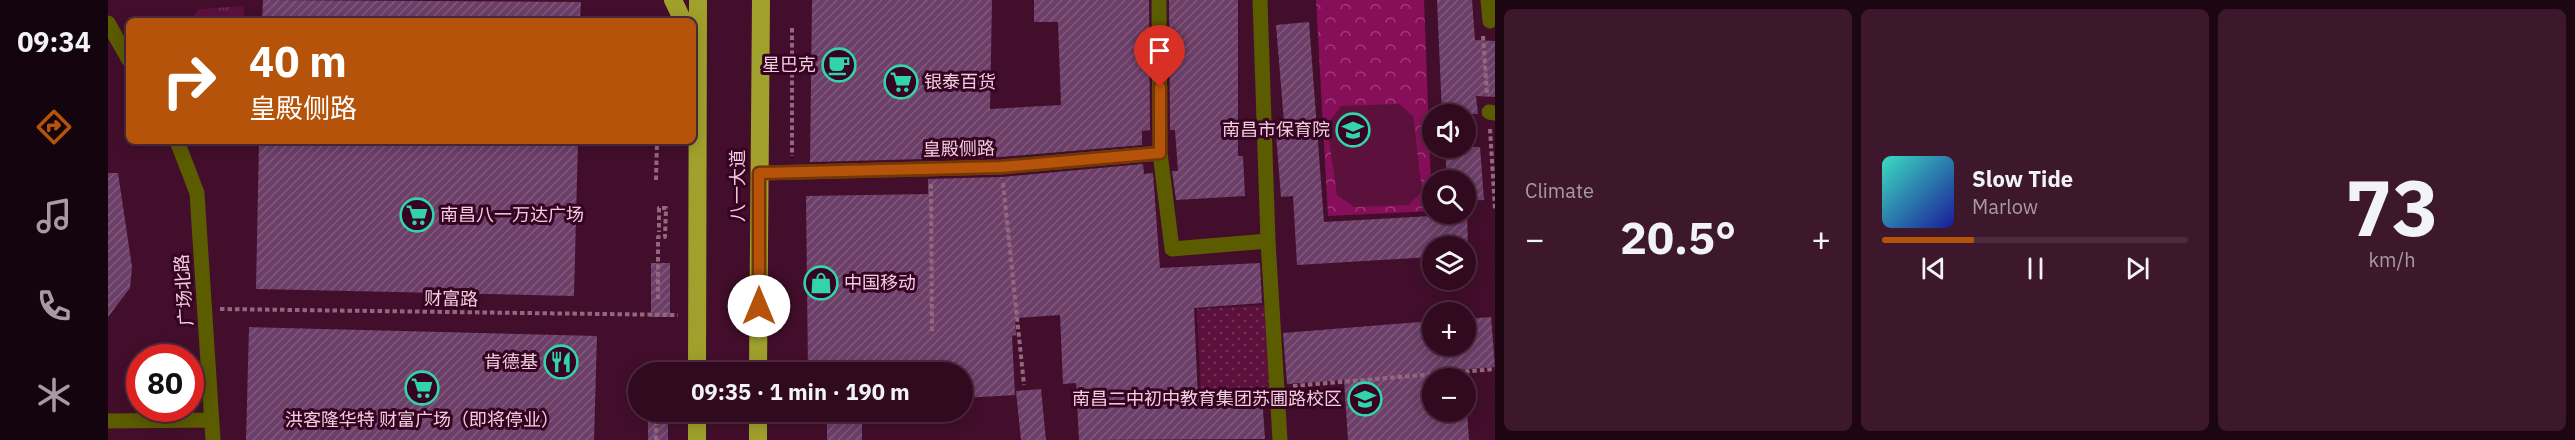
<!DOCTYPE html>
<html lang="en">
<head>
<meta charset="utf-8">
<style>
	body { margin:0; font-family:"IBM Plex Sans","Noto Sans SC",sans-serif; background:#3d182d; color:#f1f3f6; height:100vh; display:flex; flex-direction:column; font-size:22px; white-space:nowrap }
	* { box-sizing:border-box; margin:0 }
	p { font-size:20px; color:#a89aa5 }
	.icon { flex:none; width:33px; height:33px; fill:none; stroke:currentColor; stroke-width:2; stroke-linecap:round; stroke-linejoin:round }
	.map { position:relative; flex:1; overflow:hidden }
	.side { display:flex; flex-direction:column; gap:9px; padding:9px; background:#1c0612; width:1080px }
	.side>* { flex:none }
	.banner { position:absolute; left:18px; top:18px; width:570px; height:126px; border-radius:9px; box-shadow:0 3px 15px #0003,0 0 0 2px #4d2b3e; background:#b45309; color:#fff; overflow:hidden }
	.buttons { position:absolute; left:1314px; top:104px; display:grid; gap:12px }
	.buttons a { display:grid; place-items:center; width:54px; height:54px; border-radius:50%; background:#320a20; box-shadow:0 3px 15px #0003,0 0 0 2px #4d2b3e; font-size:30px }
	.speed { position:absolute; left:18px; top:344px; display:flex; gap:12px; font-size:30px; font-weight:700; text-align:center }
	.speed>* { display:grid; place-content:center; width:78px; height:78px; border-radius:50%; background:#320a20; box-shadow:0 3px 15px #0003,0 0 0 2px #4d2b3e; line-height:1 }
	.speed .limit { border:9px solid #d22; background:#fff; color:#111 }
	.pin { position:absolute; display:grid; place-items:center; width:51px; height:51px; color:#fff; margin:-62px -26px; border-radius:50% 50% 50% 0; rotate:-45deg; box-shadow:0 0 6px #0007 }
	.pin .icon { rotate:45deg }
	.me { position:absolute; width:66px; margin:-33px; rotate:0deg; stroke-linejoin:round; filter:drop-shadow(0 0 4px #0008) }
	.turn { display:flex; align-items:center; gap:21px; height:126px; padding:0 24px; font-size:27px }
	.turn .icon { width:78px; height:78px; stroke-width:2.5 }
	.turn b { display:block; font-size:42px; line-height:51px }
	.big { font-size:45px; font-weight:700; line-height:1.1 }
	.side .widget { flex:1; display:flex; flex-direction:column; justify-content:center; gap:9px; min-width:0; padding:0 21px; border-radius:9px; background:#3d182d }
	.side .dial { align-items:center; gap:0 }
	.dial b { font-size:78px; line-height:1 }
	.song { display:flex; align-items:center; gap:18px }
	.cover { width:72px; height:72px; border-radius:9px; background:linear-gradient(135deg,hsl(170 70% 55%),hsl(240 70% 35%)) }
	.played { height:6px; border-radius:3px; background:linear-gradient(90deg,#b45309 30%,#4d2b3e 30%) }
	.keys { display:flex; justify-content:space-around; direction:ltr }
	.heat { display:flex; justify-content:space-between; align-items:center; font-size:33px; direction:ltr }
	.side .tiles { flex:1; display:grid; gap:9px; grid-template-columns:repeat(3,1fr) }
	.trip { position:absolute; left:520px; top:362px; width:345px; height:60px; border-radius:30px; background:#320a20; box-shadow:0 3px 15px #0003,0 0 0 2px #4d2b3e; font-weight:700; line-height:60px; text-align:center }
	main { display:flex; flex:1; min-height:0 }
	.tab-bar { display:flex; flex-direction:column; width:108px; justify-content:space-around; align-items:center; background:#14040d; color:#a89aa5 }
	.tab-bar .icon { width:42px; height:42px }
	.tab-bar .selected { color:#b45309 }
	.tab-bar b { font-size:27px; color:#f1f3f6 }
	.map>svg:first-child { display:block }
	.grass { fill:url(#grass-tufts) }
	.forest { fill:url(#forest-crowns) }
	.park { fill:url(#park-dots) }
	.pitch { fill:#5b113c }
	.building { fill:url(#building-hatch) }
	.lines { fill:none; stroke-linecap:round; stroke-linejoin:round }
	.path { stroke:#93677e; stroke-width:4; stroke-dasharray:4.5 3; stroke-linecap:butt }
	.minor { stroke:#5b5b00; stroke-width:15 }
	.highway { stroke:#a0a12c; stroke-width:18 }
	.route-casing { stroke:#753606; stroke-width:15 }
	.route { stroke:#b45309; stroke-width:10 }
	.labels { text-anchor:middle; stroke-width:6; stroke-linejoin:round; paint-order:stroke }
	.poi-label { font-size:18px; fill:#f0cedd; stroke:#360322; text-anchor:end }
	.street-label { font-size:18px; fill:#f0cedd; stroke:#360322 }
</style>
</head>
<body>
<main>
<nav class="tab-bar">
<b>09:34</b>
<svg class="icon selected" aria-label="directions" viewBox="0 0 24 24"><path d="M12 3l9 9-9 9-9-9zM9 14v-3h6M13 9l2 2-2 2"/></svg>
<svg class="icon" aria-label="music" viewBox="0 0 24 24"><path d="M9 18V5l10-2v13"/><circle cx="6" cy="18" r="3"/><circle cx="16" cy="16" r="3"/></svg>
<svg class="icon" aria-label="phone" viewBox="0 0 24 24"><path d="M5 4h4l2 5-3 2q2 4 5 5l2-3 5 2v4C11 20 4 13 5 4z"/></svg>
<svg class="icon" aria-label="climate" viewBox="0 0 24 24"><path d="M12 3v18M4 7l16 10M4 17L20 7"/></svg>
</nav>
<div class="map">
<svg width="1387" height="440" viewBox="0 0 1387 440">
	<defs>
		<pattern id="grass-tufts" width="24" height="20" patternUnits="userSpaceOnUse" patternTransform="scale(1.5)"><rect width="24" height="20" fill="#5b113c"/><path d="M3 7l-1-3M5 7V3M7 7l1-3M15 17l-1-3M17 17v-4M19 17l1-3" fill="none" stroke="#733258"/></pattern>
		<pattern id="forest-crowns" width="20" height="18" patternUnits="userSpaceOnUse" patternTransform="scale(1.5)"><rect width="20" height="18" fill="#870f59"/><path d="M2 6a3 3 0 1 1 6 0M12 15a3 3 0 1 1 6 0" fill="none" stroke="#9e3c78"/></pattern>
		<pattern id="park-dots" width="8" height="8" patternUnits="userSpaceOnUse" patternTransform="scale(1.5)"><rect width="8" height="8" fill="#5b113c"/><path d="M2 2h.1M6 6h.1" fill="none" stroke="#733258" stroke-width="1.8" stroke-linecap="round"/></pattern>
		<pattern id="building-hatch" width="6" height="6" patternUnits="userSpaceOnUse" patternTransform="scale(1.5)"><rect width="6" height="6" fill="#6c3f68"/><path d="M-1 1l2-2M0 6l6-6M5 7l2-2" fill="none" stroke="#815a7d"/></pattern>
	</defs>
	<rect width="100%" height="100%" fill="#420e2b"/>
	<path class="grass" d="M136,6V21H82L91,9Z"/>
	<path class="forest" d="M1208,0H1316L1324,211L1220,216Z"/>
	<path class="park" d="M1163,305L1167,394L1093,397L1089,309Z"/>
	<path class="pitch" d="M1291,104L1305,116L1314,191L1301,205L1246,207L1229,195L1219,125L1233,106Z"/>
	<path class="building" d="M155,0L473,2L472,21H154Z
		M704,0H884L882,109L953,105L950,22H926V0H1041L1042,130L1034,131V145L892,157L702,162Z
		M1061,0H1130V156H1135L1137,196L1068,200L1064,171H1070L1067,130H1062Z
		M1329,0H1364L1367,40L1387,41V97L1368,96L1370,114H1334Z
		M1201,22L1216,222L1359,214L1360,246H1324V257L1189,265L1185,196L1173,197L1167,122H1176L1168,25Z
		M151,141H470L466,296L148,289Z
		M1337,147H1372L1376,200L1358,201V180H1339Z
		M1035,164L1036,174L1045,173L1052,268L1152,263L1154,303L1086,308L1090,399L1154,396L1157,439L971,440L968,383L955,384L952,315L907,318L908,335L904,336L907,395L855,398V372H700L698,196L820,194V179L894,177Z
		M0,173H10L24,267L22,288L0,317Z
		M543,263H562V317H543Z
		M1383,317L1387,367L1324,372V411H1359L1361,440H1240L1236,380L1179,384L1175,333L1324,321V345H1358V319Z
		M141,327L489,336L486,440H138Z
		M933,389L938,440H913L908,391Z
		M540,411H560V440H540Z
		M719,411H754V440H719Z"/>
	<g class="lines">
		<path class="path" d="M684,28V156
			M1375,36L1379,94
			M1382,129L1387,209
			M548,180L549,141
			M895,183L916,385
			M823,184L824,331
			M550,299V237H557L558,208H551V232
			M112,309L570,315
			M549,372V369
			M1185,386L1387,369
			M548,440V411"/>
		<path class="minor" d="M1051,0L1052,153L1064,249L1160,241
			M1152,0L1160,241L1172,440
			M1380,0L1382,21
			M0,23L21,60
			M1381,112L1387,113
			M69,141L89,193L105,440
			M651,173L893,167L1052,153
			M0,421L103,420"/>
		<path class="highway" d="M565,0L575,21
			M589,372L590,0
			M650,372L653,0
			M589,411V440
			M650,440V411"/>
	</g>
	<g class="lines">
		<g class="route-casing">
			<path id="route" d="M651,306V173L893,167L1052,153V87"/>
		</g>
		<use href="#route" class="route"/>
	</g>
	<defs>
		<g id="cafe-ring" transform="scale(1.725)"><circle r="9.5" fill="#360322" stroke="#32d4a9" stroke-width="1.5"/><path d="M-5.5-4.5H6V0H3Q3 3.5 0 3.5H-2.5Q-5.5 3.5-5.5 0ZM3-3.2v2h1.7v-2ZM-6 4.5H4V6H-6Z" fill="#32d4a9"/></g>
		<g id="supermarket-ring" transform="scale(1.725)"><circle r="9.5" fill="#360322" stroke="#32d4a9" stroke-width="1.5"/><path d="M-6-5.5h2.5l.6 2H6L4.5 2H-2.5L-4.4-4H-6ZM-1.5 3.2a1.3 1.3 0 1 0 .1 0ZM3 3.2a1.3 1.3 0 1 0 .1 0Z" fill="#32d4a9"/></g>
		<g id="school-ring" transform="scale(1.725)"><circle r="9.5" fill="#360322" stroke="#32d4a9" stroke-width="1.5"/><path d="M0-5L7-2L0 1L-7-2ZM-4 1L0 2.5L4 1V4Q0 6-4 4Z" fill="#32d4a9"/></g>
		<g id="shop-ring" transform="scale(1.725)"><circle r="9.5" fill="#360322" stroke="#32d4a9" stroke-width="1.5"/><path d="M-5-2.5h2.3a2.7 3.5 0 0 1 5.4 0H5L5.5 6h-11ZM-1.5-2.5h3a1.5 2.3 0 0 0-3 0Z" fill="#32d4a9"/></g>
		<g id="restaurant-ring" transform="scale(1.725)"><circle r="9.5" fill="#360322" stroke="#32d4a9" stroke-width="1.5"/><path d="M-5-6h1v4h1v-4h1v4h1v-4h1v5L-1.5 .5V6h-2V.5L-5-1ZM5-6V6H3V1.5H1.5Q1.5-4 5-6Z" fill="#32d4a9"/></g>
	</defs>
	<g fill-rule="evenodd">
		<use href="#cafe-ring" x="731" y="65"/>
		<use href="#supermarket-ring" x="793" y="82"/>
		<use href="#school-ring" x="1245" y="130"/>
		<use href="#supermarket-ring" x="309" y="215"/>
		<use href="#shop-ring" x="713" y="283"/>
		<use href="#restaurant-ring" x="453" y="362"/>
		<use href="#supermarket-ring" x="314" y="388"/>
		<use href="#school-ring" x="1257" y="399"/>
	</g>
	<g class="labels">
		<g class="poi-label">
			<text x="708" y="71">星巴克</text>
			<text x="816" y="88" text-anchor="start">银泰百货</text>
			<text x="1222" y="136">南昌市保育院</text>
			<text x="332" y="221" text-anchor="start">南昌八一万达广场</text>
			<text x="736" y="289" text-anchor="start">中国移动</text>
			<text x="430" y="368">肯德基</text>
			<text x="1234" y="405">南昌二中初中教育集团苏圃路校区</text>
			<text x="314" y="426" text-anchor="middle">洪客隆华特 财富广场（即将停业）</text>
		</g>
		<g class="street-label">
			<text transform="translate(851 149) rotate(-1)" y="6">皇殿侧路</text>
			<text transform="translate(630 186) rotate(-90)" y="6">八一大道</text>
			<text transform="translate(76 290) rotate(-94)" y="6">广场北路</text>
			<text transform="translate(343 299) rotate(1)" y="6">财富路</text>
		</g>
	</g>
</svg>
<div class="buttons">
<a><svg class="icon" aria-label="sound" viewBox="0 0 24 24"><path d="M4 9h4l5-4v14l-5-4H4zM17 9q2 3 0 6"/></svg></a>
<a><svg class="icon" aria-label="search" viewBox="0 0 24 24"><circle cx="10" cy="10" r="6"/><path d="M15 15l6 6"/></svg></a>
<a><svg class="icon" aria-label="layers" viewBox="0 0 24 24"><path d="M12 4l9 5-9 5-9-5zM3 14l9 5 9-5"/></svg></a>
<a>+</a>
<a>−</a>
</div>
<div class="speed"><div class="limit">80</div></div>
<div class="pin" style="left:1052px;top:87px;background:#d93025"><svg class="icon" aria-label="arrive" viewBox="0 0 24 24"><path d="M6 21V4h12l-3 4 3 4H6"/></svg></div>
<svg class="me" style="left:651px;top:306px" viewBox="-20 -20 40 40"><circle r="19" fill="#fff"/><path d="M0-13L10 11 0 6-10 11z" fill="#b45309"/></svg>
<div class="trip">09:35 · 1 min · 190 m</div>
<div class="banner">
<div class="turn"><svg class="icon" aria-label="right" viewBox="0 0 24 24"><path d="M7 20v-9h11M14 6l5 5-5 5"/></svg><div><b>40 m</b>皇殿侧路</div></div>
</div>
</div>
<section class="side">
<div class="tiles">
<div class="widget"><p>Climate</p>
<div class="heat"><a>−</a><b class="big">20.5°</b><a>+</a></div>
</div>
<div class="widget">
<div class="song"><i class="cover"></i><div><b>Slow Tide</b><p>Marlow</p></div></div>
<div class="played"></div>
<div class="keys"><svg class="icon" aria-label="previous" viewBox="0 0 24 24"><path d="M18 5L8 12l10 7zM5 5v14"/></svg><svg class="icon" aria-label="pause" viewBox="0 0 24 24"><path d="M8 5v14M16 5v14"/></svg><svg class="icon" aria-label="next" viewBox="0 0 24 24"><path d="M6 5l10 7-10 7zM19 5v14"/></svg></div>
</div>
<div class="widget dial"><b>73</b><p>km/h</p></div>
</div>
</section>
</main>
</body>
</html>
